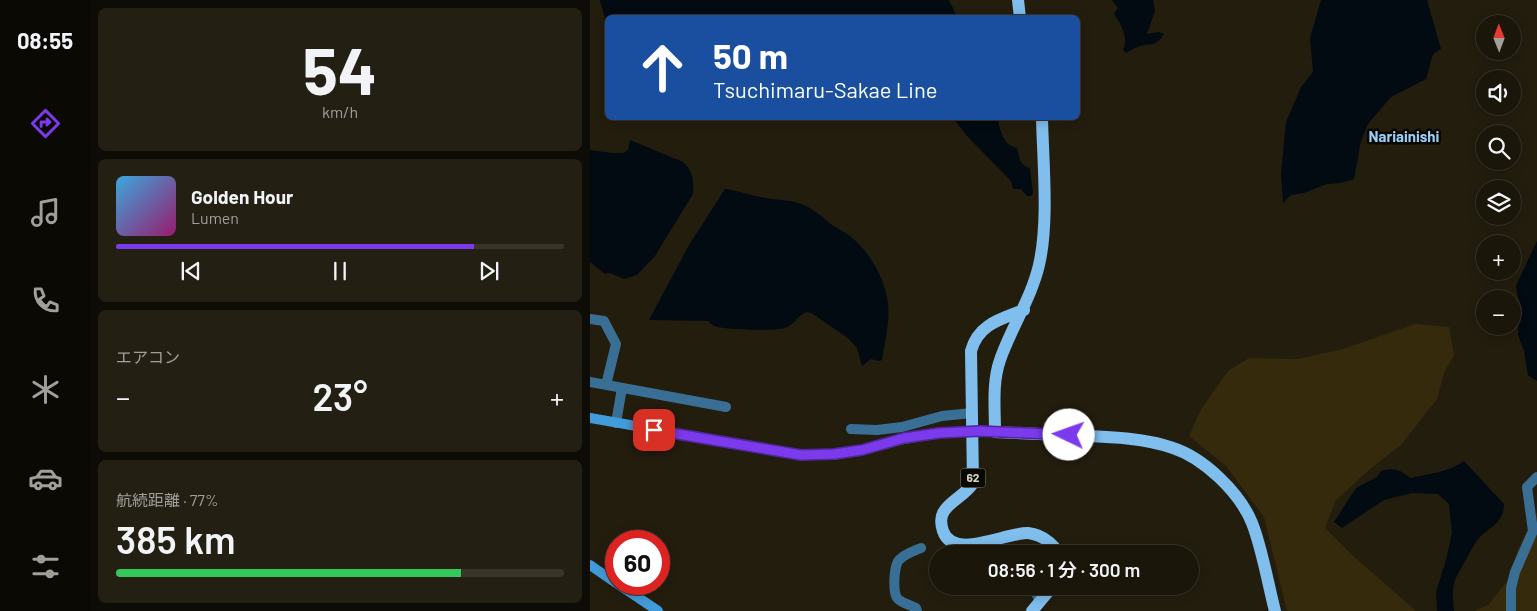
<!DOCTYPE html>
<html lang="ja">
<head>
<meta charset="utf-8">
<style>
	body { margin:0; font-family:Barlow,"Noto Sans JP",sans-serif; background:#231f13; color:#f1f3f6; height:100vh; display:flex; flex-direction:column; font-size:19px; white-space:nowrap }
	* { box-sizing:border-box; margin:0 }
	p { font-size:16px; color:#9f9f9c }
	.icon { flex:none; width:28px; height:28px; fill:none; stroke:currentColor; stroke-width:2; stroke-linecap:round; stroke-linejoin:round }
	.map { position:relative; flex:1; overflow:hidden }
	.details { display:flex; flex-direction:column; gap:8px; padding:8px; background:#0e0c06; width:500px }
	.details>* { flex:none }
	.hud { position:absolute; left:15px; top:15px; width:475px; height:105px; border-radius:8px; box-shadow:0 2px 12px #0003,0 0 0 1px #38352b; background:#1a4fa0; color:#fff; overflow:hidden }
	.needle { width:32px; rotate:359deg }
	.buttons { position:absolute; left:886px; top:15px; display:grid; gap:10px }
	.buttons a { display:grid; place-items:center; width:45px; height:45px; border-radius:50%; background:#1a160a; box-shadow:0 2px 12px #0003,0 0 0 1px #38352b; font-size:25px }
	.speed { position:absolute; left:15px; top:530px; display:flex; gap:10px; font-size:25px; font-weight:700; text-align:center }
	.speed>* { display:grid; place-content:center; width:65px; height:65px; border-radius:50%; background:#1a160a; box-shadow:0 2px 12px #0003,0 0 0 1px #38352b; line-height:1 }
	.speed .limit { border:8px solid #d22; background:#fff; color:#111 }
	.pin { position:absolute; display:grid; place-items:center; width:42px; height:42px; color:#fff; margin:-21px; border-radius:10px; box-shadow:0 2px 8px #0006 }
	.me { position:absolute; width:55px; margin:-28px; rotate:273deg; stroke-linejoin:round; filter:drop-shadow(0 0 4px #0008) }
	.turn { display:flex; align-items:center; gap:18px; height:105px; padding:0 25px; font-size:22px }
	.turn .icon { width:65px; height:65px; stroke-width:2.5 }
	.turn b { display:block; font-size:35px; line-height:42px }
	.big { font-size:38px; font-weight:600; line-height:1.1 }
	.details .card { flex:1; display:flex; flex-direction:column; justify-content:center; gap:8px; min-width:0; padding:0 18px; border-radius:8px; background:#231f13 }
	.details .dial { align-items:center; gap:0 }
	.dial b { font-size:65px; line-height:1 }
	.song { display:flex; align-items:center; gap:15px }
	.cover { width:60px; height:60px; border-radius:8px; background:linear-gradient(135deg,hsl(200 70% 55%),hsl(320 70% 35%)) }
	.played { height:5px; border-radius:2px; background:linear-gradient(90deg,#7c3aed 80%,#38352b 80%) }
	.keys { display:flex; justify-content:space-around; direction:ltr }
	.heat { display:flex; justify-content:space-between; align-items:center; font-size:28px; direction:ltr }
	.charge { height:8px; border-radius:4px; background:linear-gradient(90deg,#34c759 77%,#38352b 0) }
	.trip { position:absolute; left:339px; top:545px; width:270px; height:50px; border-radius:25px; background:#1a160a; box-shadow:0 2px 12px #0003,0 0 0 1px #38352b; font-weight:600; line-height:50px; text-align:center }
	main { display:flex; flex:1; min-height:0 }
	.dock { display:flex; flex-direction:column; width:90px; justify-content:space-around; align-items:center; background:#0a0904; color:#9f9f9c }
	.dock .icon { width:35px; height:35px }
	.dock .active { color:#7c3aed }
	.dock b { font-size:22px; color:#f1f3f6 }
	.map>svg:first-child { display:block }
	.green { fill:#362a0c }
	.water { fill:#020a12 }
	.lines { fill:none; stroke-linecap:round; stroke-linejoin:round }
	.minor { stroke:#3a6f95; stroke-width:10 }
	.secondary { stroke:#429cdb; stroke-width:10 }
	.primary { stroke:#7fbeed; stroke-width:12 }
	.secondary-bridge { stroke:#429cdb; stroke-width:10 }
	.route-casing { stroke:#51269a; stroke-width:12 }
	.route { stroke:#7c3aed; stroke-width:9 }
	.labels { text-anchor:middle; stroke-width:5; stroke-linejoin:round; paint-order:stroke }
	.shield { fill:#0a0803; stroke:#98958c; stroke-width:1 }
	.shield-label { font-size:12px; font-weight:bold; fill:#d5d1c7 }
	.neighbourhood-label { font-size:15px; font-weight:bold; fill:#99cef7; stroke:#0a0803 }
</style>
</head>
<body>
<main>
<nav class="dock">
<b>08:55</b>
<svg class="icon active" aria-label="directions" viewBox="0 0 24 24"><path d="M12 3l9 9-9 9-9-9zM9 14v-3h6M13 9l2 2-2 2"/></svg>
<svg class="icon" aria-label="music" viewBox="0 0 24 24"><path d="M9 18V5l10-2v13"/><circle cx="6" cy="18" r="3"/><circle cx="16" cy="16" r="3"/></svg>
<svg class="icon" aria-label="phone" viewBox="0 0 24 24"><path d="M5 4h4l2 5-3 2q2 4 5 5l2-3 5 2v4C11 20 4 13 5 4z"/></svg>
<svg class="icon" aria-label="climate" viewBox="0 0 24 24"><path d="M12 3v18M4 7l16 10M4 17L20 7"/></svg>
<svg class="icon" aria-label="car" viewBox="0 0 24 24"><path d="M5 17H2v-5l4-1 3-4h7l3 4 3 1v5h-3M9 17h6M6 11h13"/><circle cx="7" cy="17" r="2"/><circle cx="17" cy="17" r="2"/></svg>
<svg class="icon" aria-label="filters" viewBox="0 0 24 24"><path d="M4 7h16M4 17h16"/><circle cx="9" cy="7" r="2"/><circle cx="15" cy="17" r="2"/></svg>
</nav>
<section class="details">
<div class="card dial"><b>54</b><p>km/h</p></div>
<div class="card">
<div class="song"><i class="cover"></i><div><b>Golden Hour</b><p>Lumen</p></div></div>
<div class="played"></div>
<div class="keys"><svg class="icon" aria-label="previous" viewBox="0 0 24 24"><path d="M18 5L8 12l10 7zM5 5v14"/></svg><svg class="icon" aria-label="pause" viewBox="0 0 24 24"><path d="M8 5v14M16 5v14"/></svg><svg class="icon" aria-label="next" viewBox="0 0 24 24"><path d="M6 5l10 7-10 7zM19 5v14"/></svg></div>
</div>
<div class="card"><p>エアコン</p>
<div class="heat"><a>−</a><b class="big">23°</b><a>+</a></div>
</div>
<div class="card"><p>航続距離 · 77%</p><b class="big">385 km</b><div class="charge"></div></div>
</section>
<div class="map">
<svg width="947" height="611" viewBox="0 0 947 611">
	<rect width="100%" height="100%" fill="#231d0e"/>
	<path class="green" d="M825,324L859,327L864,355L854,373L847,399L811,445L780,469L746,500L735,528L761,554L826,611H697L674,517L636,466L599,436L611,409L638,371L659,358L707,359L753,349Z
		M947,512V611H884L898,605L918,580L928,549Z"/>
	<path class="water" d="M10,0H359L367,17L18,18L17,27Z
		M522,0H563L565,11L557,34L569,32L574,34C565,47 563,43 550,46C546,47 540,51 536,53L533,50C539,38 531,24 524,14L528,8Z
		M731,0H837L851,49L843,54L836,79L801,97L778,124L771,141L764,179L750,183L737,184L714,193L701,195L693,203L691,174L696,122L711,87L723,72L720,38Z
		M363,118H407C411,130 412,145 427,148C429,157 430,166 440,168L443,193L441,196H437L431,189H423L421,181L377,136Z
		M40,140L93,162C103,171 104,181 103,194L65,256L47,275L34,279L20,273L15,274L0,262V150L22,153H33L38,150Z
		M135,189C150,191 162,196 176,198C189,200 202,200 214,205C225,210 232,217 242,225C248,229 255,232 261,237C280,252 295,279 298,303C300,321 295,342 292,360L289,361L281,359L272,366L267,348L259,339L223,314L217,312C208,315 204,325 195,328C185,331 134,330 124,326C123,325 119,322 118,321L59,320L99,245Z
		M947,241V381L938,375L934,351L928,335L929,302L926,286Z
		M874,461L914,504C914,524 899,527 888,539C886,541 866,577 865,580C862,589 863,602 864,611H847L846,592L856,560L862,533L859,504L848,494L822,493L794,500L752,528L744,522L766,488L787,477L791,471C804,467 811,470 820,478C838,474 859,472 874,461Z"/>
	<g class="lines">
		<path class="minor" d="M0,319L14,321L26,344L16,385
			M0,382L136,407
			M26,423L32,388
			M261,429L287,430L312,427L352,416L382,413
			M442,586L450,601
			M327,611L326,608C320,605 312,603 308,599C302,594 304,565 309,560C315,554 324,551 331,548
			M921,611V588L925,572L943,531L937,487L947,477"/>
		<path class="secondary" d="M0,418L211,455H243L272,450L314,439L349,433L376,432
			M0,565L26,583
			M28,584L68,611"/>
		<path class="primary" d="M428,0L430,18
			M452,118C453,163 459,222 449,265C441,299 421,328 410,360C402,383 405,408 405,432C434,433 464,435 493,436C522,437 555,438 583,448C614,458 650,493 662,523C672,548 678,584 685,611
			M434,310C411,319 388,324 381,351L383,483C375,496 359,501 353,513C350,519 351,525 353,531C363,561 417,532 438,533C447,534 453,537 459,542C463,546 467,549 469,554
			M442,611L463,586"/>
		<path class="secondary-bridge" d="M376,432L390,431"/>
	</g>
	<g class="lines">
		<g class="route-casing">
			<path id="route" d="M64,430L211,455L244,454L272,450L314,438L349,433L390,431L479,435"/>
		</g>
		<use href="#route" class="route"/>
	</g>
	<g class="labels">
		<rect class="shield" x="370.5" y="468.5" width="25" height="19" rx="4"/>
		<g class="shield-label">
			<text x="383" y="482">62</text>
		</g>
		<g class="neighbourhood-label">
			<text x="814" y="142">Nariainishi</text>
		</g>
	</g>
</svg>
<div class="buttons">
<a><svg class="needle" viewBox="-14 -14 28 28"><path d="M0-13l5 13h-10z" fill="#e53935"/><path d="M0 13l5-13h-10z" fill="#9f9f9c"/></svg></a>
<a><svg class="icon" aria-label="sound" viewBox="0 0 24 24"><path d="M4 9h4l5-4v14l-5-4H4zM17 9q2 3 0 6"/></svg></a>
<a><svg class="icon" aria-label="search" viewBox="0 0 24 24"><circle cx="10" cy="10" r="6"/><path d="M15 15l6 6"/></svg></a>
<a><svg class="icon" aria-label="layers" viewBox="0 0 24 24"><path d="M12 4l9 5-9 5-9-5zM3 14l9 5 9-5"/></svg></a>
<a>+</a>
<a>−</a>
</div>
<div class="speed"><div class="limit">60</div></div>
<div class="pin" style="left:64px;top:430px;background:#d93025"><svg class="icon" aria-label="arrive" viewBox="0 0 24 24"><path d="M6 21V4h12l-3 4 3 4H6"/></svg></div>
<svg class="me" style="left:479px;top:435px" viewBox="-20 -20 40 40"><circle r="19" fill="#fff"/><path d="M0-13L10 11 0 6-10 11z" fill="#7c3aed"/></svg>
<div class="trip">08:56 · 1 分 · 300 m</div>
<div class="hud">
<div class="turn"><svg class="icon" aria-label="ahead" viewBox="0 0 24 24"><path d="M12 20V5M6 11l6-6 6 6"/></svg><div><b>50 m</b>Tsuchimaru-Sakae Line</div></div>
</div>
</div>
</main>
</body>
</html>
